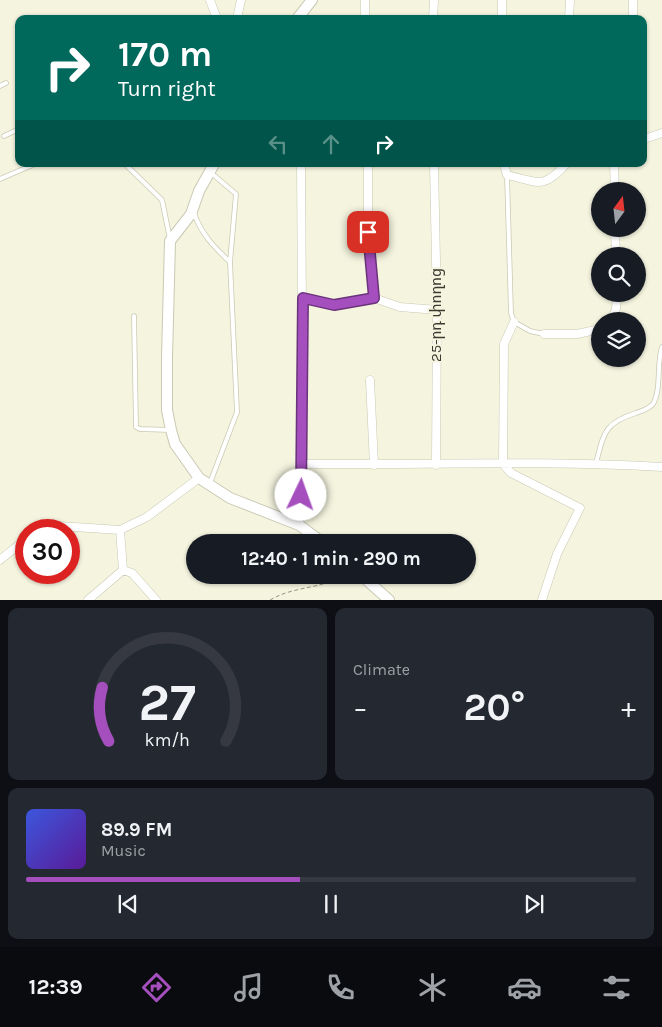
<!DOCTYPE html>
<html lang="en">
<head>
<meta charset="utf-8">
<style>
	body { margin:0; font-family:Karla,"Noto Sans Armenian",sans-serif; background:#242831; color:#f1f3f6; height:100vh; display:flex; flex-direction:column; font-size:19px; white-space:nowrap }
	* { box-sizing:border-box; margin:0 }
	p { font-size:16px; color:#9ea1a6 }
	.icon { flex:none; width:28px; height:28px; fill:none; stroke:currentColor; stroke-width:2; stroke-linecap:round; stroke-linejoin:round }
	.map { position:relative; height:600px; overflow:hidden }
	.sheet { display:flex; flex-direction:column; gap:8px; padding:8px; background:#0d0f14; flex:1 }
	.sheet>* { flex:none }
	.top-card { position:absolute; left:15px; top:15px; width:632px; height:152px; border-radius:10px; box-shadow:0 1px 4px #0004; background:#00695c; color:#fff; overflow:hidden }
	.needle { width:32px; rotate:15deg }
	.controls { position:absolute; left:591px; top:182px; display:grid; gap:10px }
	.controls a { display:grid; place-items:center; width:55px; height:55px; border-radius:50%; background:#171b24; box-shadow:0 1px 4px #0004; font-size:25px }
	.speed { position:absolute; left:15px; top:519px; display:flex; gap:10px; font-size:25px; font-weight:700; text-align:center }
	.speed>* { display:grid; place-content:center; width:65px; height:65px; border-radius:50%; background:#171b24; box-shadow:0 1px 4px #0004; line-height:1 }
	.speed .limit { border:8px solid #d22; background:#fff; color:#111 }
	.pin { position:absolute; display:grid; place-items:center; width:42px; height:42px; color:#fff; margin:-21px; border-radius:10px; box-shadow:0 2px 8px #0006 }
	.me { position:absolute; width:55px; margin:-28px; rotate:3deg; stroke-linejoin:round; filter:drop-shadow(0 0 4px #0008) }
	.turn { display:flex; align-items:center; gap:18px; height:105px; padding:0 20px; font-size:22px }
	.turn .icon { width:65px; height:65px; stroke-width:2.5 }
	.turn b { display:block; font-size:35px; line-height:42px }
	.lanes { display:flex; align-items:center; height:48px; padding:0 20px; background:#0003; justify-content:center; gap:25px; direction:ltr }
	.lanes .off { opacity:.35 }
	.big { font-size:38px; font-weight:700; line-height:1.1 }
	.sheet .card { flex:1; display:flex; flex-direction:column; justify-content:center; gap:8px; min-width:0; padding:0 18px; border-radius:10px; background:#242831 }
	.sheet .dial { align-items:center; gap:0 }
	.dial svg { height:130px; overflow:visible; fill:none; stroke:#363941; stroke-width:7; stroke-linecap:round; text-anchor:middle }
	.dial text { fill:#f1f3f6; stroke:none }
	.song { display:flex; align-items:center; gap:15px }
	.cover { width:60px; height:60px; border-radius:8px; background:linear-gradient(135deg,hsl(230 70% 55%),hsl(270 70% 35%)) }
	.played { height:5px; border-radius:2px; background:linear-gradient(90deg,#a44fbd 45%,#363941 45%) }
	.keys { display:flex; justify-content:space-around; direction:ltr }
	.heat { display:flex; justify-content:space-between; align-items:center; font-size:28px; direction:ltr }
	.sheet .tiles { flex:1; display:grid; gap:8px; grid-template-columns:1fr 1fr }
	.card:last-child { grid-column:span 2 }
	.trip { position:absolute; left:186px; top:534px; width:290px; height:50px; border-radius:25px; background:#171b24; box-shadow:0 1px 4px #0004; font-weight:700; line-height:50px; text-align:center }
	.tab-bar { display:flex; height:80px; justify-content:space-around; align-items:center; background:#090b0e; color:#9ea1a6 }
	.tab-bar .icon { width:35px; height:35px }
	.tab-bar .selected { color:#a44fbd }
	.tab-bar b { font-size:22px; color:#f1f3f6 }
	.map>svg:first-child { display:block }
	.lines { fill:none; stroke-linecap:round; stroke-linejoin:round }
	.service-casing { stroke:#c9c9b4; stroke-width:5.5 }
	.minor-casing { stroke:#c9c9b4; stroke-width:9 }
	.tertiary-casing { stroke:#c9c9b4; stroke-width:12 }
	.path { stroke:#959586; stroke-width:1; stroke-dasharray:4 2.5; stroke-linecap:butt }
	.service { stroke:#fff; stroke-width:4 }
	.minor { stroke:#fff; stroke-width:8 }
	.tertiary { stroke:#fff; stroke-width:10 }
	.route-casing { stroke:#6b337b; stroke-width:12 }
	.route { stroke:#a44fbd; stroke-width:9 }
	.labels { text-anchor:middle; stroke-width:4; stroke-linejoin:round; paint-order:stroke }
	.street-label { font-size:15px; fill:#3b3b32; stroke:#f4f4df }
</style>
</head>
<body>
<div class="map">
<svg width="662" height="600" viewBox="0 0 662 600">
	<rect width="100%" height="100%" fill="#f4f4df"/>
	<g class="lines">
		<g class="service-casing">
			<path id="service" d="M0,86L6,83
				M4,136L19,129
				M125,164L162,200L170,239
				M210,172L236,194L230,262
				M507,175L511,313L514,322L530,331L544,334
				M0,179L35,164
				M194,213C201,234 215,248 230,262L237,412L210,483
				M134,316L136,427L140,429L171,430
				M596,463C604,433 604,423 636,413C641,411 649,409 653,404C662,388 656,365 662,347"/>
		</g>
		<g class="minor-casing">
			<path id="minor" d="M210,0L217,19
				M365,0V19
				M502,0V19
				M633,0V19
				M237,19L241,0
				M433,19L434,0
				M569,19L570,0
				M644,139L662,133
				M368,164V232L374,298
				M434,164L437,310L436,465
				M504,164L507,175C538,182 543,190 566,164
				M614,164L615,191
				M615,229L616,256
				M303,298L335,305L374,298L400,307L437,310
				M610,321C617,313 617,304 616,294
				M514,322L504,344L503,464L511,473L580,508L557,554L542,600
				M544,334H577L600,329
				M370,380L374,465
				M303,464C423,465 542,460 662,467
				M299,525L303,464L301,164
				M38,530L44,525L120,530L147,517L199,478
				M0,560L26,539
				M123,570L132,573L156,600
				M88,600L123,570L120,530"/>
		</g>
		<g class="tertiary-casing">
			<path id="tertiary" d="M297,19L312,0
				M214,164L199,191L191,214L170,241L167,358V410L171,430L175,444L199,478L230,498L299,525L322,542
				M361,575L389,600"/>
		</g>
		<path class="path" d="M270,600C296,585 321,590 343,575"/>
		<use href="#service" class="service"/>
		<use href="#minor" class="minor"/>
		<use href="#tertiary" class="tertiary"/>
	</g>
	<g class="lines">
		<g class="route-casing">
			<path id="route" d="M301,495L303,298L334,305L374,298L368,232"/>
		</g>
		<use href="#route" class="route"/>
	</g>
	<g class="labels">
		<g class="street-label">
			<text transform="translate(436 315) rotate(-90)" y="5">25-րդ փողոց</text>
		</g>
	</g>
</svg>
<div class="controls">
<a><svg class="needle" viewBox="-14 -14 28 28"><path d="M0-13l5 13h-10z" fill="#e53935"/><path d="M0 13l5-13h-10z" fill="#9ea1a6"/></svg></a>
<a><svg class="icon" aria-label="search" viewBox="0 0 24 24"><circle cx="10" cy="10" r="6"/><path d="M15 15l6 6"/></svg></a>
<a><svg class="icon" aria-label="layers" viewBox="0 0 24 24"><path d="M12 4l9 5-9 5-9-5zM3 14l9 5 9-5"/></svg></a>
</div>
<div class="speed"><div class="limit">30</div></div>
<div class="pin" style="left:368px;top:232px;background:#d93025"><svg class="icon" aria-label="arrive" viewBox="0 0 24 24"><path d="M6 21V4h12l-3 4 3 4H6"/></svg></div>
<svg class="me" style="left:301px;top:495px" viewBox="-20 -20 40 40"><circle r="19" fill="#fff"/><path d="M0-13L10 11 0 6-10 11z" fill="#a44fbd"/></svg>
<div class="trip">12:40 · 1 min · 290 m</div>
<div class="top-card">
<div class="turn"><svg class="icon" aria-label="right" viewBox="0 0 24 24"><path d="M7 20v-9h11M14 6l5 5-5 5"/></svg><div><b>170 m</b>Turn right</div></div>
<div class="lanes"><svg class="icon off" aria-label="left" viewBox="0 0 24 24"><path d="M17 20v-9H6M10 6l-5 5 5 5"/></svg><svg class="icon off" aria-label="ahead" viewBox="0 0 24 24"><path d="M12 20V5M6 11l6-6 6 6"/></svg><svg class="icon" aria-label="right" viewBox="0 0 24 24"><path d="M7 20v-9h11M14 6l5 5-5 5"/></svg></div>
</div>
</div>
<section class="sheet">
<div class="tiles">
<div class="card dial"><svg viewBox="0 0 100 80">
<path d="M14 69A42 42 0 1 1 86 69"/>
<path d="M14 69A42 42 0 0 1 10 36" stroke="#a44fbd"/>
<text x="50" y="56" font-size="32" font-weight="700">27</text>
<text x="50" y="72" font-size="11">km/h</text>
</svg></div>
<div class="card"><p>Climate</p>
<div class="heat"><a>−</a><b class="big">20°</b><a>+</a></div>
</div>
<div class="card">
<div class="song"><i class="cover"></i><div><b>89.9 FM</b><p>Music</p></div></div>
<div class="played"></div>
<div class="keys"><svg class="icon" aria-label="previous" viewBox="0 0 24 24"><path d="M18 5L8 12l10 7zM5 5v14"/></svg><svg class="icon" aria-label="pause" viewBox="0 0 24 24"><path d="M8 5v14M16 5v14"/></svg><svg class="icon" aria-label="next" viewBox="0 0 24 24"><path d="M6 5l10 7-10 7zM19 5v14"/></svg></div>
</div>
</div>
</section>
<nav class="tab-bar">
<b>12:39</b>
<svg class="icon selected" aria-label="directions" viewBox="0 0 24 24"><path d="M12 3l9 9-9 9-9-9zM9 14v-3h6M13 9l2 2-2 2"/></svg>
<svg class="icon" aria-label="music" viewBox="0 0 24 24"><path d="M9 18V5l10-2v13"/><circle cx="6" cy="18" r="3"/><circle cx="16" cy="16" r="3"/></svg>
<svg class="icon" aria-label="phone" viewBox="0 0 24 24"><path d="M5 4h4l2 5-3 2q2 4 5 5l2-3 5 2v4C11 20 4 13 5 4z"/></svg>
<svg class="icon" aria-label="climate" viewBox="0 0 24 24"><path d="M12 3v18M4 7l16 10M4 17L20 7"/></svg>
<svg class="icon" aria-label="car" viewBox="0 0 24 24"><path d="M5 17H2v-5l4-1 3-4h7l3 4 3 1v5h-3M9 17h6M6 11h13"/><circle cx="7" cy="17" r="2"/><circle cx="17" cy="17" r="2"/></svg>
<svg class="icon" aria-label="filters" viewBox="0 0 24 24"><path d="M4 7h16M4 17h16"/><circle cx="9" cy="7" r="2"/><circle cx="15" cy="17" r="2"/></svg>
</nav>
</body>
</html>
